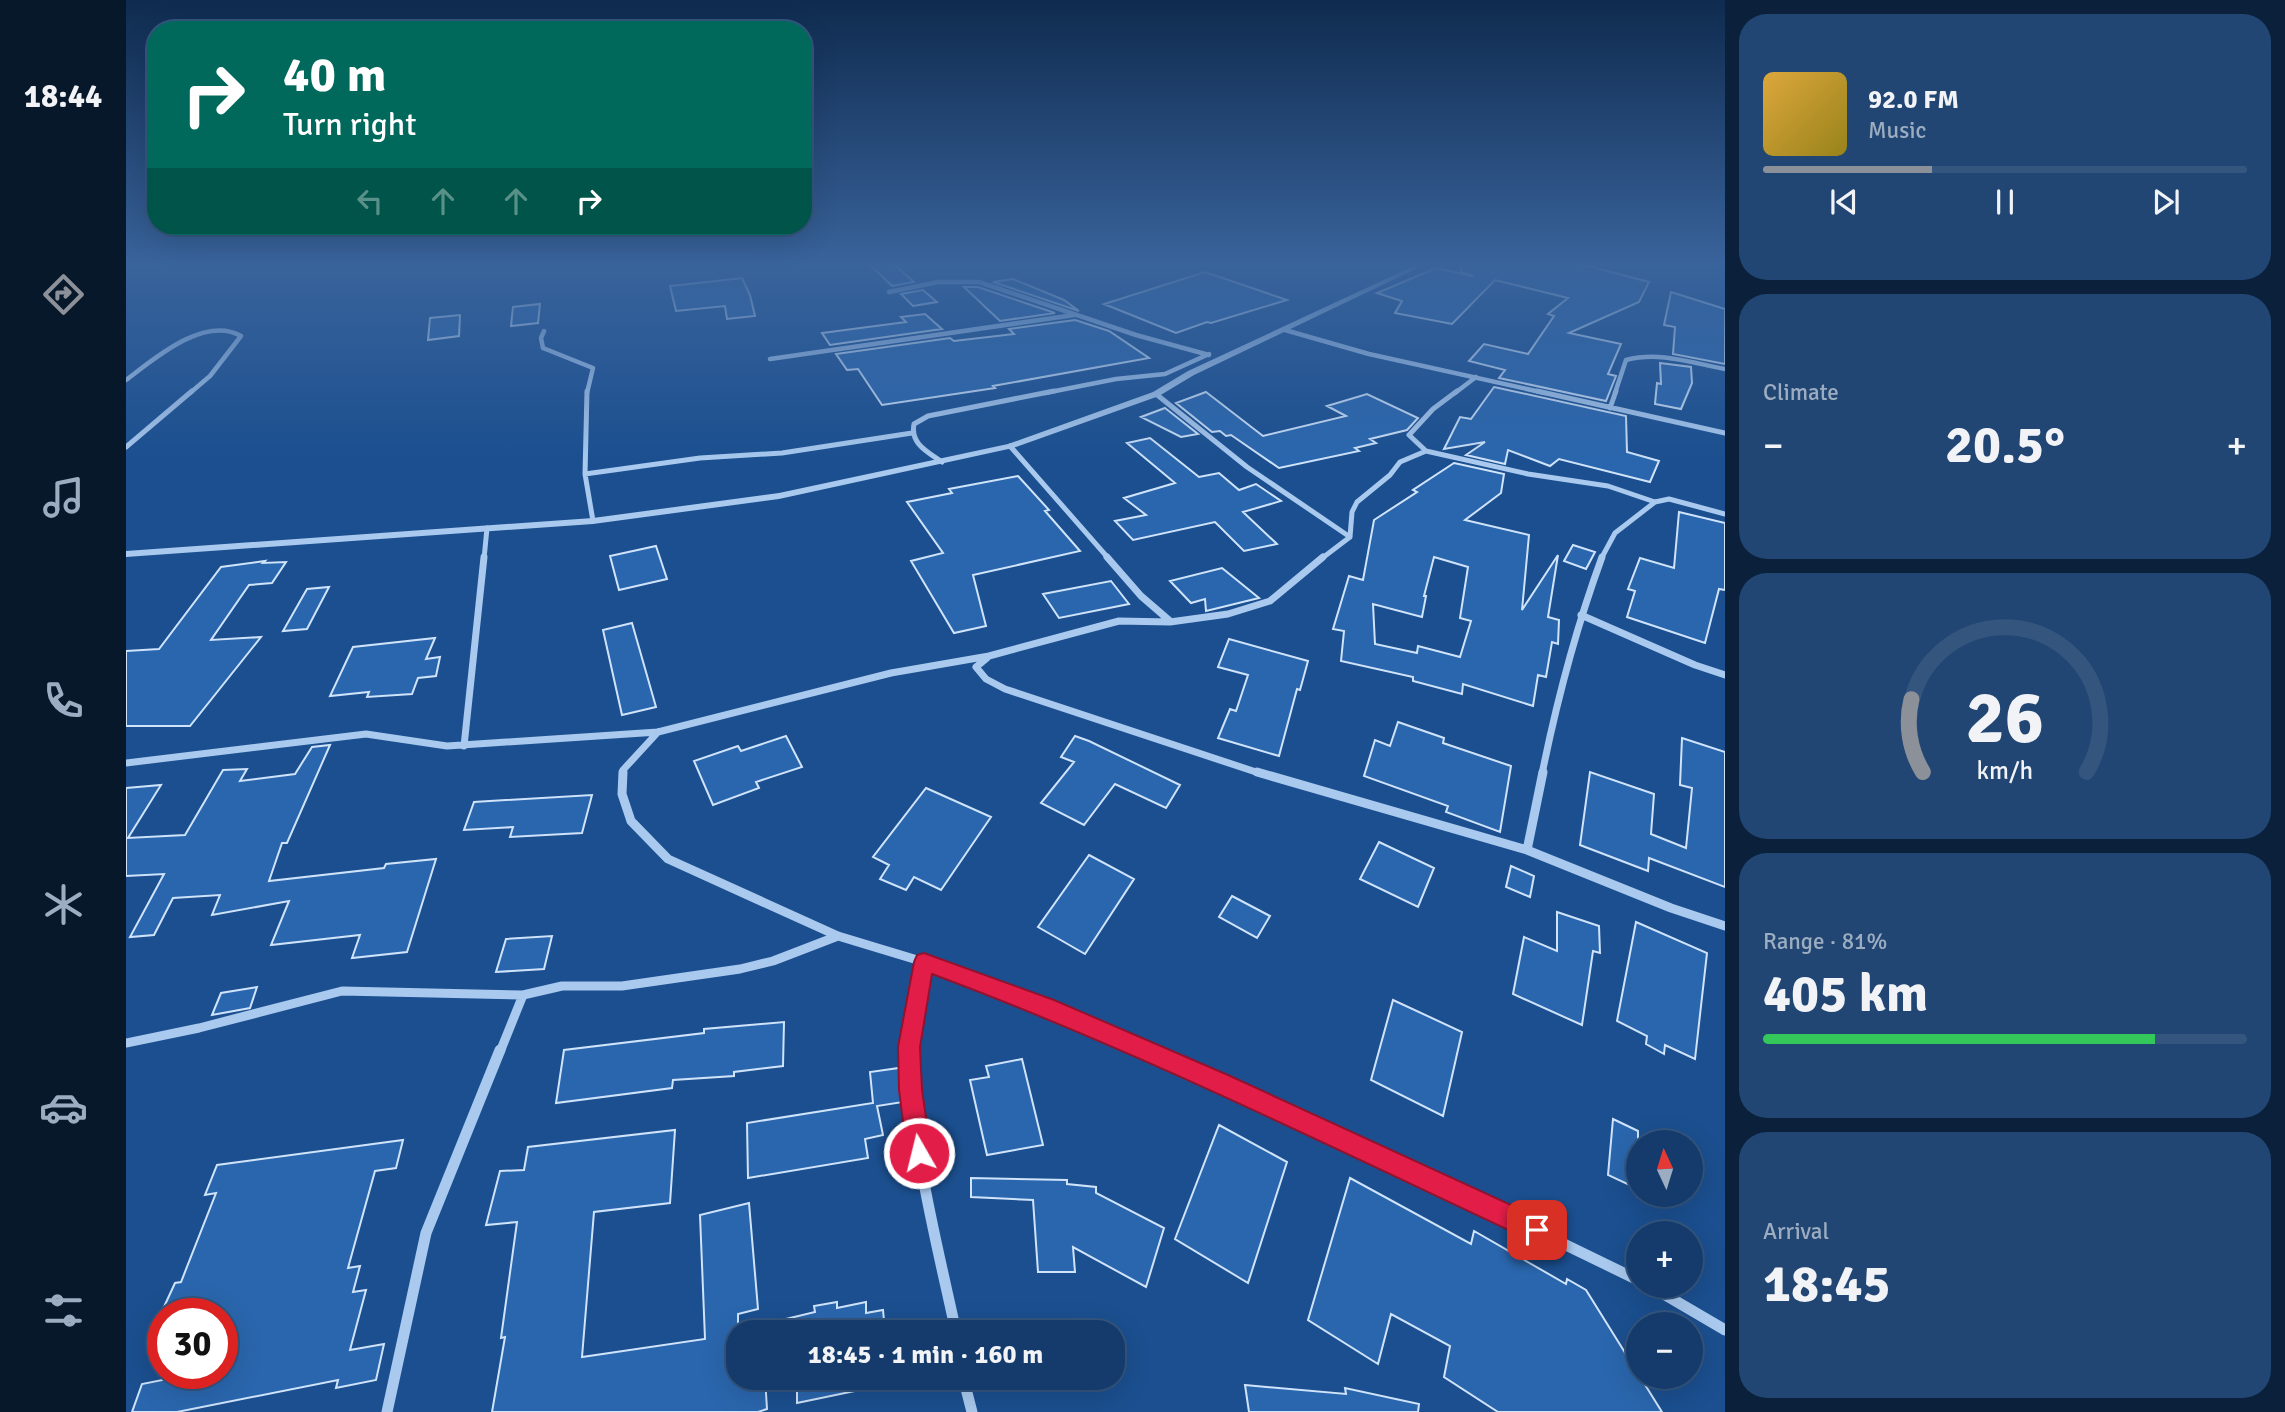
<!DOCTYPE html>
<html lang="en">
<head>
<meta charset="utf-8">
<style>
	body { margin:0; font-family:Signika,sans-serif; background:#214673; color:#f1f3f6; height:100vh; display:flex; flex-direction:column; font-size:26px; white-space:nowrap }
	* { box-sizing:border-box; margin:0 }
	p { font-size:23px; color:#9dadc1 }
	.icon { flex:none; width:38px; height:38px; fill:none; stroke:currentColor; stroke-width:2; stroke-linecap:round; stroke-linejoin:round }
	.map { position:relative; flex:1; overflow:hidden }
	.side { display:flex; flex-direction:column; gap:14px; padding:14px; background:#0b203b; width:560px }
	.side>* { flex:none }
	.top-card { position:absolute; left:21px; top:21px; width:665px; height:214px; border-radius:28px; box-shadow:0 7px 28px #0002,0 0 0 2px #33557e; background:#00695c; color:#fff; overflow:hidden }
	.needle { width:46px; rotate:356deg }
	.buttons { position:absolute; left:1500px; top:1130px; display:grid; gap:14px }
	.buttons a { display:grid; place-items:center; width:77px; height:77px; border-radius:50%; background:#143b6b; box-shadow:0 7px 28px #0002,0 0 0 2px #33557e; font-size:35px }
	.speed { position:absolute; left:21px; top:1298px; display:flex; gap:14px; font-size:35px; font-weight:700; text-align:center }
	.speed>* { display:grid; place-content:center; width:91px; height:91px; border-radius:50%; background:#143b6b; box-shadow:0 7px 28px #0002,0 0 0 2px #33557e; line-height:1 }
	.speed .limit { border:10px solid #d22; background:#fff; color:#111 }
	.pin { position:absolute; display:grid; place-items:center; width:60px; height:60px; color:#fff; margin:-30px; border-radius:14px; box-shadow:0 4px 10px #0006 }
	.me { position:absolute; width:77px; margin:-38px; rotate:352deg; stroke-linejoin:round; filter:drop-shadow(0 0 5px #0008) }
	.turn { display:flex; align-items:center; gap:24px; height:147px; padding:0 21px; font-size:32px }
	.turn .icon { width:91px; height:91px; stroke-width:2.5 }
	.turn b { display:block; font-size:49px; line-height:60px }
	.lanes { display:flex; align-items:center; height:66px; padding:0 21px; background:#0003; justify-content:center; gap:35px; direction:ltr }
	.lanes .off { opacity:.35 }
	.big { font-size:52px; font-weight:700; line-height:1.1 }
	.side .tile { flex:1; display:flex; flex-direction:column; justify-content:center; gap:10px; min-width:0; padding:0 24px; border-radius:28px; background:#214673 }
	.side .dial { align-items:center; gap:0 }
	.dial svg { height:182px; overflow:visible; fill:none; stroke:#33557e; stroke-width:7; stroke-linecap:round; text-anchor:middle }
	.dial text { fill:#f1f3f6; stroke:none }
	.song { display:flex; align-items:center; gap:21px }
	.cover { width:84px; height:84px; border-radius:10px; background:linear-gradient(135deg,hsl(40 70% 55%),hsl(50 70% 35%)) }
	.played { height:7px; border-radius:4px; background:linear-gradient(90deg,#8c9099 35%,#33557e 35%) }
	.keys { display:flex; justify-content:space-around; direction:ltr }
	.heat { display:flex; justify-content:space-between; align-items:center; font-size:38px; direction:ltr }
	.charge { height:10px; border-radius:5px; background:linear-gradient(90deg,#34c759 81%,#33557e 0) }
	.trip { position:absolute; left:600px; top:1320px; width:399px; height:70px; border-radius:28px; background:#143b6b; box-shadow:0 7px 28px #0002,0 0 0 2px #33557e; font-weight:700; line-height:70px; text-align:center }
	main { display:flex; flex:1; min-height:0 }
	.tab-bar { display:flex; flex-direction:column; width:126px; justify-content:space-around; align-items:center; background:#08182b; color:#9dadc1 }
	.tab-bar .icon { width:49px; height:49px }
	.tab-bar .selected { color:#8c9099 }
	.tab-bar b { font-size:32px; color:#f1f3f6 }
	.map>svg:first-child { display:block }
	.building { fill:#2a66ad; stroke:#cfe3fa; stroke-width:2; fill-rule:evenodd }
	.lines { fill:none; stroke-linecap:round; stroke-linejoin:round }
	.minor-far4 { stroke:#a9c9ee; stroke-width:4.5 }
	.minor-far3 { stroke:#a9c9ee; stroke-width:5 }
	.minor-far2 { stroke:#a9c9ee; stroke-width:7 }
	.minor-far1 { stroke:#a9c9ee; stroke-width:9 }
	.minor { stroke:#a9c9ee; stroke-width:11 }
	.tertiary { fill:#a9c9ee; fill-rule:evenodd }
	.route { fill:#e11d48; stroke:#92132f; stroke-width:2 }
</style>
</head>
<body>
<main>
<nav class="tab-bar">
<b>18:44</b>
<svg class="icon selected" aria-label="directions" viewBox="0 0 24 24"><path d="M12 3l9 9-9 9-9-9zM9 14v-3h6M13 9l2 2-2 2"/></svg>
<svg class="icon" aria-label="music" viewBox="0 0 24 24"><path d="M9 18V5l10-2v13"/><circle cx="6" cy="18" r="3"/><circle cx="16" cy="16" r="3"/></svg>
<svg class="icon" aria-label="phone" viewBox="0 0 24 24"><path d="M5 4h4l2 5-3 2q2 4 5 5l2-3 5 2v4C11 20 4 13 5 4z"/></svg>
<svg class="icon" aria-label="climate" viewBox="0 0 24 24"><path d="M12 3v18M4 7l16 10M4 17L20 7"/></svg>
<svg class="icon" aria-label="car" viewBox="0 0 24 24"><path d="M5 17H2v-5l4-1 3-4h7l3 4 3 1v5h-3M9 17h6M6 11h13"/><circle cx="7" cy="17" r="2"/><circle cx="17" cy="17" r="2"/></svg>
<svg class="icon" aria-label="filters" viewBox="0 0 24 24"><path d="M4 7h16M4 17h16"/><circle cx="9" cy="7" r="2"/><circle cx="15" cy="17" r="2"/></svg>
</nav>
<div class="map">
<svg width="1599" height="1412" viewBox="0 0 1599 1412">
	<rect width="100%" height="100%" fill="#1b4f8f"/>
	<path class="building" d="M743,264H768L788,282L766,286Z
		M1336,264H1455L1523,282L1513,302L1443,333L1495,344L1482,374L1490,376L1480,401L1373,378L1379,370L1343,361L1358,344L1402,354L1428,316L1422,314L1442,298L1369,280L1326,324L1269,313L1276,301L1251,293L1310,268L1347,276L1335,272Z
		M1079,272L1161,300L1085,323L1081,322L1050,333L978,304Z
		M616,278L624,295L629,316L601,319L599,306L550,311L544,286Z
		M887,279L938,300L953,311L867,282Z
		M838,287H852L929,313L874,321Z
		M797,290L811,302L787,306L775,294Z
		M1545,292L1599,309V364L1547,354L1549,327L1538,325Z
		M414,304L412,323L385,326L387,307Z
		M799,314L816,329L704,345L696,333L780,322L775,317Z
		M334,315L333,336L302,340L304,318Z
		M949,320L983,331L1023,358L867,386L869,388L756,405L732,369L721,370L710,354L824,338L828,341L888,334L883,329Z
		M1534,363L1565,367L1566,383L1555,409L1529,404L1531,383L1535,384Z
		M1368,387L1500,416L1501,452L1533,461L1524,482L1433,459L1424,466L1382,450L1379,464L1340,455L1359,442L1318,449L1334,417L1345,419Z
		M1080,392L1137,436L1220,416L1201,406L1241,394L1292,418L1281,430L1244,439L1250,443L1229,448L1233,451L1153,468L1105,435L1100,436L1094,431L1086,432L1050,403Z
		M1039,408L1072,434L1055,437L1015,417Z
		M1024,438L1073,477L1093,473L1113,490L1130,484L1155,501L1117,512L1151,544L1118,551L1089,522L1007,540L989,521L1020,515L998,498L1049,483L1001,443Z
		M1328,463L1378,474L1375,493L1339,520L1403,535L1396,610L1432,555L1422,617L1433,620L1432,644L1426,642L1420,677L1412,675L1407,706L1337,684L1336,694L1287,681V677L1215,661L1218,631L1207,629L1223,576L1237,580L1248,520L1291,492L1287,490ZM1308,557L1342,567L1334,618L1345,621L1334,657L1292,646L1291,653L1249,644L1247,604L1296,617L1300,596H1298Z
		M892,476L923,510L919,511L954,551L847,575L860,626L828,633L785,561L817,553L781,502L826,493L823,489Z
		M1553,512L1599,523V590L1593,589L1579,643L1501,617L1509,591L1502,589L1514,558L1548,568Z
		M1447,545L1469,552L1460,569L1438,561Z
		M530,546L541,579L493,590L484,556Z
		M139,561L137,563L160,562L146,583L123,585L85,640L135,637L64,726H0V651L33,649L95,567Z
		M1096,568L1133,598L1080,611L1079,599L1065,603L1044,581Z
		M985,581L1003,604L933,618L917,594Z
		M203,587L181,629L157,631L181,589Z
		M506,623L530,707L496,715L477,630Z
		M309,638L300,659L314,657L310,676L292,678L286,694L241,697L243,692L204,696L227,647Z
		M1103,639L1182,661L1174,690L1171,689L1153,756L1092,738L1104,709L1110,711L1122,675L1092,667Z
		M1272,722L1318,738L1317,743L1385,766L1374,832L1320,812L1322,806L1238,776L1249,740L1264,746Z
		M660,736L676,767L630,782L633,788L587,805L568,761L612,746L615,751Z
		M949,736L963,741L1054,785L1040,808L989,784L958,825L915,803L948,762L935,757Z
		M1556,738L1599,752V887L1523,858L1522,871L1454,845L1464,772L1528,794L1525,834L1560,848L1566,788L1554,785Z
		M204,745L161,843H156L143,881L258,868L260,864L310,859L281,952L226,958L234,935L145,945L163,901L86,915L94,895L47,898L28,935L4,937L38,874L0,876V788L35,785L2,838L59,835L97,770L121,769L114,781L169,774L186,747Z
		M800,788L865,817L815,890L788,877L780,890L754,879L763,865L747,857Z
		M466,795L456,833L384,837L387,827L338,830L348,802Z
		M1253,842L1308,868L1292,907L1234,879Z
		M963,855L1008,879L959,954L912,927Z
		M1385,866L1408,876L1404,897L1380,887Z
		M1106,896L1144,916L1131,938L1093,917Z
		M1431,912L1473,926L1474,953L1467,951L1456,1025L1387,994L1398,937L1431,951Z
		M1510,922L1581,953L1569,1059L1539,1045L1538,1054L1520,1044L1521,1036L1491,1021Z
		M426,936L418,969L370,972L380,939Z
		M131,987L124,1008L86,1015L95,993Z
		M1267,1000L1336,1032L1317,1116L1245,1080Z
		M658,1022L657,1066L608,1072V1076L547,1080L546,1088L430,1103L438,1050L578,1033V1029Z
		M896,1059L917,1145L861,1155L844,1080L863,1077L860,1066Z
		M773,1068L777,1102L751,1106L757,1135L739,1139L742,1158L622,1178L621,1123L747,1103L744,1072Z
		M1487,1119L1512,1131V1189L1482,1175Z
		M1093,1125L1161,1162L1122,1283L1049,1239Z
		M549,1130L544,1203L468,1212L456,1357L579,1339L574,1215L623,1203L632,1309L612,1314V1377H639L641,1409L632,1412H366L379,1337L375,1338L391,1222L360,1225L374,1171L398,1170L402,1147Z
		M277,1140L270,1168L249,1171L222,1268L234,1266L227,1292L240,1290L224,1350L258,1344L250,1380L210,1388L212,1380L51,1412H6L16,1384L66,1374H96V1314H55L57,1308L37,1309L49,1283L55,1282L90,1193L79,1195L91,1165Z
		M845,1178L941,1180V1184L970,1187V1193L1038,1228L1020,1287L947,1247L949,1272H912L907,1200L845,1197Z
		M1224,1178L1345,1244L1348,1231L1440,1284L1441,1279L1460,1290L1536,1412H1372L1318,1377L1324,1346L1265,1314L1252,1364L1182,1320Z
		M711,1302V1308L740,1302V1313L757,1310L759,1332H640L639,1324L689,1312L688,1306Z
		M671,1377H752L753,1386L671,1403Z
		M1119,1385L1220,1394L1219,1388L1293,1404L1292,1412H1123Z"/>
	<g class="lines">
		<path class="minor-far4" d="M763,292L812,282H853L1010,335L1083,355
			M1159,330L1243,354L1419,393
			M418,331L415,338L417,348L467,368L461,393
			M644,359L948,315
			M0,380C28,359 78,315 115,336L84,376L64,393
			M919,393L990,379L1039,374L1083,354
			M1329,393L1350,377
			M1489,393L1500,360C1534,351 1566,363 1599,369"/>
		<path class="minor-far3" d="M461,391L459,474L467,521
			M1411,391L1599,433
			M1030,394L1121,467L1224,537
			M1484,408L1490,391
			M884,446L983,559
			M0,447L66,391
			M1300,451L1402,474L1482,486L1529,502L1543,499L1599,514
			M816,462C802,452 784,444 788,424L802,416L928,391
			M459,474L574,458L656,453L786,433
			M358,559L361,528
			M1195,559L1224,537L1226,512L1231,502L1264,475L1274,462L1300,451L1283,435L1307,409L1331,391
			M1475,559L1489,533L1529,502"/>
		<path class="minor-far2" d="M981,557L1015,596L1044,621
			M1455,615L1569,665L1599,675
			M861,658L850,667L860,679L879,689L1136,774
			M338,746L358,557
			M0,763L240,734L321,746L532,732L765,673L863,656L993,621L1044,622L1102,614L1144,601L1197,557
			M497,774V770L532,732
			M1416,774C1431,700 1450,628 1476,557"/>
		<path class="minor-far1" d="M497,772L496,794L505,821L542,859L712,936L798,962L921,1007L1022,1052
			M1131,772L1401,850L1545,908L1599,926
			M1401,850L1417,772
			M0,1043L73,1028L216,991L397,995L436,986H496L614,969L647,961L712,936
			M374,1052L397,995
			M783,1052L798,962"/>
		<path class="minor" d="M783,1050C785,1146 810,1239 830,1332
			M1018,1050L1281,1168L1512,1280
			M1524,1286L1599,1330
			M837,1377L846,1412
			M261,1412L300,1233L374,1050"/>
		<path class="tertiary" d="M1292,264H1300L1068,375L1033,396L887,448L653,499L467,524L0,557V551L467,518L653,493L882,444L1027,392L1062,371Z"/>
	</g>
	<linearGradient id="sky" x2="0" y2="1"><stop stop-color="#0f2b4f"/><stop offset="0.57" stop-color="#39639b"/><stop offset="1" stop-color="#39639b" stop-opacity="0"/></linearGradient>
	<rect width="1599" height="462" fill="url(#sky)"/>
	<path class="route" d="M798,953L928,1000L1102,1075L1420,1221L1424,1230L1420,1239L1411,1243L1402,1239C1205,1147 1010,1050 806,974L794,1047L796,1090L805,1153L802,1162L793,1165L785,1162L781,1153L773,1090L772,1047L788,962L791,955Z"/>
</svg>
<div class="buttons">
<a><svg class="needle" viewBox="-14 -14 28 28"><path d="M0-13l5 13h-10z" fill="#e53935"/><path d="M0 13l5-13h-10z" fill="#9dadc1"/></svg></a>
<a>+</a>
<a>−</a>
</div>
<div class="speed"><div class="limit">30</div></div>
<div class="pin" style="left:1411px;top:1230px;background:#d93025"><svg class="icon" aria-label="arrive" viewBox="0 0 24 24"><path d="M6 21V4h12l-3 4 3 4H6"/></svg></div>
<svg class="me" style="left:793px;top:1153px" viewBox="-20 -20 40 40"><circle r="17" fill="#e11d48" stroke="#fff" stroke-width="3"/><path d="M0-11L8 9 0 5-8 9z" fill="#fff"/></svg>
<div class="trip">18:45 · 1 min · 160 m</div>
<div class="top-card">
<div class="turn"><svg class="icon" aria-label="right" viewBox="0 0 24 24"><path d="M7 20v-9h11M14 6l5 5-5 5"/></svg><div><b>40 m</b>Turn right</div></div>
<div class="lanes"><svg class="icon off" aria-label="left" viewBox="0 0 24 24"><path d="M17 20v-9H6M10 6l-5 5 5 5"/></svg><svg class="icon off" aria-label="ahead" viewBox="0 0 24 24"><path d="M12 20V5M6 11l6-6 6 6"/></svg><svg class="icon off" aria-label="ahead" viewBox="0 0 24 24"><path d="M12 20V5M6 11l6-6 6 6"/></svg><svg class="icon" aria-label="right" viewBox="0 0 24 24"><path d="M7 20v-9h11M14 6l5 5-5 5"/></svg></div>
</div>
</div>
<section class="side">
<div class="tile">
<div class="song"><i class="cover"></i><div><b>92.0 FM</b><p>Music</p></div></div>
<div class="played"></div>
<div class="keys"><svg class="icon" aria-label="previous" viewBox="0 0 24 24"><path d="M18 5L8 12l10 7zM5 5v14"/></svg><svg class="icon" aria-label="pause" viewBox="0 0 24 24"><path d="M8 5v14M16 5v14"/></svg><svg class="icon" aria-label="next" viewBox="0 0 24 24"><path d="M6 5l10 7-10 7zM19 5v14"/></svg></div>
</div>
<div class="tile"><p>Climate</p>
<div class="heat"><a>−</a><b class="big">20.5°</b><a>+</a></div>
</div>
<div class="tile dial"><svg viewBox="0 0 100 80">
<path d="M14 69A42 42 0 1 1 86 69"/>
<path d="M14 69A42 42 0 0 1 9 37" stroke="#8c9099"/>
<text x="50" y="56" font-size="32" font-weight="700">26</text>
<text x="50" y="72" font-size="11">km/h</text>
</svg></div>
<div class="tile"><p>Range · 81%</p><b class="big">405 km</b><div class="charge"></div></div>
<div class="tile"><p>Arrival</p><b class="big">18:45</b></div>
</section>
</main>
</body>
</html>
